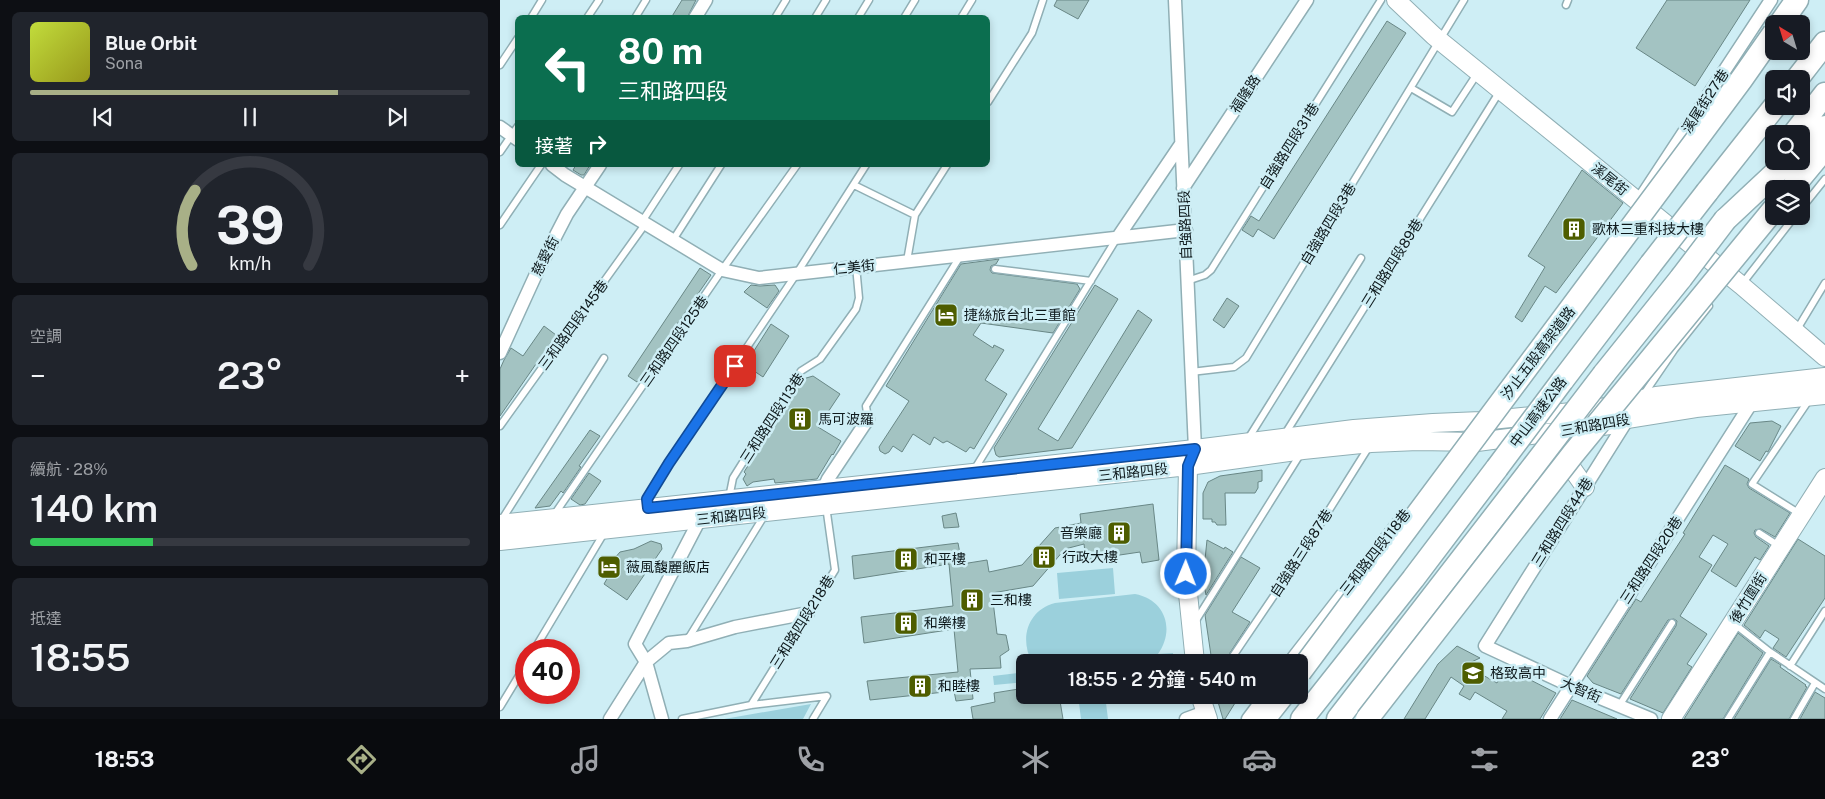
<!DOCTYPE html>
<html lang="zh-TW">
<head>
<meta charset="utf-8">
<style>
	body { margin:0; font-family:"Public Sans","Noto Sans TC",sans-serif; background:#20242c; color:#f1f3f6; height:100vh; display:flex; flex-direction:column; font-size:19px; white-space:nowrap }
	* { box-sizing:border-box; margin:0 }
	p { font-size:16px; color:#9ea1a6 }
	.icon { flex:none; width:28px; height:28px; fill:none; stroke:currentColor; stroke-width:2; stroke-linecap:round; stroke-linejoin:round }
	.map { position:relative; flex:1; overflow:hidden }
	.side { display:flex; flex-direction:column; gap:12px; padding:12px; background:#0d0f14; width:500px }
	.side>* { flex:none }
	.top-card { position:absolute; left:15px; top:15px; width:475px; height:152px; border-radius:8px; box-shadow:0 2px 8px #0003; background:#0b6e4f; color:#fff; overflow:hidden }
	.needle { width:32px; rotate:322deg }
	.buttons { position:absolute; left:1265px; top:15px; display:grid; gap:10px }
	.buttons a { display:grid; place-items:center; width:45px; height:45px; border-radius:8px; background:#171b24; box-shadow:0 2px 8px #0003; font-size:25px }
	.speed { position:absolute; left:15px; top:639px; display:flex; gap:10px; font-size:25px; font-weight:700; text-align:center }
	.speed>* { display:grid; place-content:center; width:65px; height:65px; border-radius:50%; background:#171b24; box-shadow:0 2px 8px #0003; line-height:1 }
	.speed .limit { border:8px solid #d22; background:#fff; color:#111 }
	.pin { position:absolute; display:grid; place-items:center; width:42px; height:42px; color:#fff; margin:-21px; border-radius:10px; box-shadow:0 2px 8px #0006 }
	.me { position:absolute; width:55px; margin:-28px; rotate:1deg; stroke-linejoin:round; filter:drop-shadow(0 0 4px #0008) }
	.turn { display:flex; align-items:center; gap:18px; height:105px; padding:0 20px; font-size:22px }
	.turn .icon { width:65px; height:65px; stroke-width:2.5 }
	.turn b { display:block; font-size:35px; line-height:42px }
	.then { display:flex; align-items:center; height:48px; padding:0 20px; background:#0003; gap:10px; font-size:19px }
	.big { font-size:38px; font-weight:600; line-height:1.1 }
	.side .tile { flex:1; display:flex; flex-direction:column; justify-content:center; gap:8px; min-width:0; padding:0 18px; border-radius:8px; background:#20242c }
	.side .dial { align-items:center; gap:0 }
	.dial svg { height:130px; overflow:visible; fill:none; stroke:#363941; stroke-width:7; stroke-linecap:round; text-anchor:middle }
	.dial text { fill:#f1f3f6; stroke:none }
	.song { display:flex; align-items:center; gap:15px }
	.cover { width:60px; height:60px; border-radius:8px; background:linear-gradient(135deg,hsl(70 70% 55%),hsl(60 70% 35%)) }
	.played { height:5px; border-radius:2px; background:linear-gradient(90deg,#a8b087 70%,#363941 70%) }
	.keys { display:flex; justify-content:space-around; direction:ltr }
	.heat { display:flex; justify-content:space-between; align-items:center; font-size:28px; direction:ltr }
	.charge { height:8px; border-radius:4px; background:linear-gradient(90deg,#34c759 28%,#363941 0) }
	.trip { position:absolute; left:516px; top:654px; width:292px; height:50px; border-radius:8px; background:#171b24; box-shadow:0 2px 8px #0003; font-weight:600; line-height:50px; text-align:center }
	.tabs { display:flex; height:80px; justify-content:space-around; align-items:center; background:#090b0e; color:#9ea1a6 }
	.tabs .icon { width:35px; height:35px }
	.tabs .active { color:#a8b087 }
	.tabs b { font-size:22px; color:#f1f3f6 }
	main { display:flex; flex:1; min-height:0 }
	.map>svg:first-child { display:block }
	.green { fill:#9bd0dc }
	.building { fill:#a3c3c2; stroke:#698786 }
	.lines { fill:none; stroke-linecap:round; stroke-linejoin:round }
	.lane-casing { stroke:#90afb5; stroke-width:9 }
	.street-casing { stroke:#90afb5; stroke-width:15 }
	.secondary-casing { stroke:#90afb5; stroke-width:20 }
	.highway-casing { stroke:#90afb5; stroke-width:25 }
	.lane { stroke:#fff; stroke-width:6 }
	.street { stroke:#fff; stroke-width:12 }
	.secondary { stroke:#fff; stroke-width:18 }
	.highway { stroke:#fff; stroke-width:22 }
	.highway-bridge-casing { stroke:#90afb5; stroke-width:25; stroke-linecap:butt }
	.highway-bridge { stroke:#fff; stroke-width:22 }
	.route-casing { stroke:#114b97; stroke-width:12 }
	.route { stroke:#1a73e8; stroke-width:9 }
	.labels { text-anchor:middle; stroke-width:5; stroke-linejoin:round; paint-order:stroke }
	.street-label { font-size:14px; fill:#0d181b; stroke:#ceeef5 }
	.poi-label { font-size:14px; fill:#0d181b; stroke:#ceeef5; text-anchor:start }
</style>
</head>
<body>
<main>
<section class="side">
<div class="tile">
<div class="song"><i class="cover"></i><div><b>Blue Orbit</b><p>Sona</p></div></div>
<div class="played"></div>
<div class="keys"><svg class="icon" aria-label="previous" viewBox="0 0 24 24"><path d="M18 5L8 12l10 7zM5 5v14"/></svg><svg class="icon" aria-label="pause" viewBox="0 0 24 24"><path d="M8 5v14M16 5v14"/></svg><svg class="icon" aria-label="next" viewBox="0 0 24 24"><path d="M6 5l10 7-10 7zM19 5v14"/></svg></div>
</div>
<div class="tile dial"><svg viewBox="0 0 100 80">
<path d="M14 69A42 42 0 1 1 86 69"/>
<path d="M14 69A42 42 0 0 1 16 23" stroke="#a8b087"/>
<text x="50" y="56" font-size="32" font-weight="700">39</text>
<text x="50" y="72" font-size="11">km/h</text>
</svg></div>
<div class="tile"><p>空調</p>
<div class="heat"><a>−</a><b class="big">23°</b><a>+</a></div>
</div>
<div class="tile"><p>續航 · 28%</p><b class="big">140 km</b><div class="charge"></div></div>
<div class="tile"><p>抵達</p><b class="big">18:55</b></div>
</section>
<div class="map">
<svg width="1325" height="719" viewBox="0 0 1325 719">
	<rect width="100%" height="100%" fill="#ceeef5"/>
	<path class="green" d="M613,568L615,594L559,599L557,573Z
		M635,594C666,600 675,630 658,654L673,653L674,662H532C519,638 528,610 555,603Z
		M525,672V682L494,685L493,676Z
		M578,695H605L608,719H581Z
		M607,695H651L608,700Z
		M311,704L303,719H224Z"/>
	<path class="building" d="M182,0H196L187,18H171Z
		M557,0H589L578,19L554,6Z
		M1167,0H1250L1195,86L1136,48Z
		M887,21L906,33L774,239L758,229L753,237L742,230L751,216L759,221Z
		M76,165H90L84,175H81L73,170Z
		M1082,170L1123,203L1056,293L1045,286L1022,322L1015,317L1045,267L1028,256Z
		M499,259L496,264L491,266L490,270L492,273L577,284L580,289L553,333L481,323L473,335L493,348L494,345L504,350L485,380L507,394L474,449L470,447L466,452L447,441L443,443L434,437L430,445L413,434L402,452L393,446L389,452L385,454L380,451L379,447L409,401L386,386L461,264Z
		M200,268L211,275L137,382L128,376Z
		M251,285L260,286L275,285L279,291L267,308L244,292Z
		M595,285L618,299L538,429L558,441L638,310L652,320L572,448L499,457L496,455L494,448Z
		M727,298L739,306L724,328L713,320Z
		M271,324L289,336L263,377L245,365Z
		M44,326L56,335L0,416V369L4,360L11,348L23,356Z
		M313,376L340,394L318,427L341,441L333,455L332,454L317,479L275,483L274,479L253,482L247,486L243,479L246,474L244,472L303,379Z
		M1272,421L1281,426L1268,452L1266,451L1260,461L1235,446L1250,423Z
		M90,430L100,436L79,466L81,467L63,493L61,491L50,506L35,508Z
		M1225,465L1249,479L1247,484L1249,488L1290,513L1275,537L1261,529L1255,530L1254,533L1256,537L1269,546L1260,560L1255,557L1236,587L1211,571L1228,544L1213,535L1199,557L1212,565L1180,616L1207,634L1187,664L1192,667L1163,713L1130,699L1176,626L1177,621L1174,619L1168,620L1121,694L1093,683L1087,676L1136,599L1141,602L1185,534L1183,533Z
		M762,470V481L758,482V488L755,493H725L726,525H717L715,522H712V519H703V493L708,482L720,476Z
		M89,473L101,481L85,504L80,505L71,499Z
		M653,504L659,560L642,563L640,552L586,560L584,544L565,549L533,586L492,593L497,634L506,635L509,650L500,656L501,668L470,669L473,699L456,701L454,691L370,700L367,681L458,672L454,629L364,643L361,617L453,606L449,564L354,579L352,556L458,543L462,564L487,560L489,572L522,565L555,528L581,523L580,514Z
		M456,513L459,527L444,528L442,516Z
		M1298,539L1325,556V598L1286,657L1273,648L1279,639L1265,630L1260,638L1244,625Z
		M707,540L724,549L725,547L733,552L706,595L703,579Z
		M151,541L161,544L162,549L127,600L104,584L112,570L107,567L120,552L134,549Z
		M741,557L760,568L732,612L750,622L724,662H712L705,615Z
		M1238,633L1263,653L1223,719H1184Z
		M957,646L980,658L965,665L997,683L1005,667L1056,693L1040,719H1002L1007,711L975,692L970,700L959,694L964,686L951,677L925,719H904L938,664Z
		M1271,659L1281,665L1280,667L1306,685L1305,686L1307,687L1289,719H1234Z
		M525,688V695H559L563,719H473L471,707L495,702L494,693Z
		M1315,692L1325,698V719H1300Z
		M716,695H740L725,719H723Z
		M1072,700L1117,719H1060Z"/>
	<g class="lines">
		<g class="lane-casing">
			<path id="lane" d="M1066,5L1068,0
				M31,18L42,0
				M87,18L99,0
				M135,18L146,0
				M275,18L286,0
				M315,18L326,0
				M358,18L369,0
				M404,18L415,0
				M461,18L472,0
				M0,65L18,38
				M911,88L952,112L977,74
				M488,102L532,33L543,0
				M0,152L18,126
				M354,185L415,215
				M1301,209L1325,179
				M143,220L179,165
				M0,225L41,165
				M173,240L221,165
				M407,261L415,215L447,165
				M495,269L591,281
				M687,281L705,275L711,270L881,0
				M1242,284L1295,216
				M1296,331L1325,283
				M691,372L734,367L746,358L964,0
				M1144,394L1174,350L1209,306
				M368,419L366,406L461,255
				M0,426L146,223
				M785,434L1000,91
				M748,439L861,258
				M474,470L617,238
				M229,498L233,478L296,378L301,371L320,359L356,309L359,298L356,266
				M148,506L147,499L169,463L297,273L366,165
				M1300,514L1252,484L1309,400
				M54,515L222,270L297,165
				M1,521L104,358
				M1259,533L1279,546
				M695,622L801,453
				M1233,623L1270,652L1325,689
				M188,639L264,516
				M34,650L104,533
				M729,662L792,569L870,445
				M1290,666L1325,611
				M251,705L335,570L326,506
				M1119,706L1172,623
				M0,707L26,664
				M182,719L251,705L327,696L313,719
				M1228,719L1270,652
				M1294,719L1315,683"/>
		</g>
		<g class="street-casing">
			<path id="street" d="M675,0L695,449
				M195,18L206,0
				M0,127L18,140
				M52,165L65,175L222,270L259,278L686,230
				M683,188L807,0
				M1142,196L1271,0
				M618,237L681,144
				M0,353L37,272L67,214L100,165
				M1129,417L985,646L1071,686L1151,719
				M324,488L328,479L368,419
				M790,662L898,523
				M110,719L146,662L135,644L200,519
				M162,719L146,662L169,643L187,641L235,627L308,613
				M686,719L705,712
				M748,719L766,695
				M1050,719L1252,402"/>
		</g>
		<g class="secondary-casing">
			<path id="secondary" d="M896,0L934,36L1241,285L1325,357
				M1047,433L1085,487
				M692,456L688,466L686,574L695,662
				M0,524L695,449L854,429L933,423L981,421L1091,410L1156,396L1325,377
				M0,541L688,466L803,450L871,443L918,441L977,442L1110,425L1127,419L1196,408L1325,395
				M700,695L708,719
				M1171,719L1325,478"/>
		</g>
		<g class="highway-casing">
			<path id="highway" d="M1280,24L1297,0
				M1297,79L1325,43
				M1294,134L1325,94
				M1301,149L1325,127
				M1291,189L1325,148
				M1207,192L1275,106
				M1225,220L1288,161
				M1104,374L1181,278
				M1062,381L1151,264
				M764,719L783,695
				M802,719L913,579L997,468
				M838,719L1029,472"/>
		</g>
		<use href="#lane" class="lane"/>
		<use href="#street" class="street"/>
		<use href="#secondary" class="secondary"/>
		<use href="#highway" class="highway"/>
		<g class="highway-bridge-casing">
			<path id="highway-bridge" d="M1151,264L1207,192
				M1181,278L1225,220
				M997,468L1062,381
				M1029,472L1104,374
				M800,672L1241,80L1274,33
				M867,719L1073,454L1274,209"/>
		</g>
		<use href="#highway-bridge" class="highway-bridge"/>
	</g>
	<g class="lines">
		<g class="route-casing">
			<path id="route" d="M235,366L169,463L147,499L148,508L695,449L688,466L686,574"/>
		</g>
		<use href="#route" class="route"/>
	</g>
	<defs>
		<g id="building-square" transform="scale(1.25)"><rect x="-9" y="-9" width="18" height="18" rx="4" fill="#4e5d00" stroke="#ceeef5"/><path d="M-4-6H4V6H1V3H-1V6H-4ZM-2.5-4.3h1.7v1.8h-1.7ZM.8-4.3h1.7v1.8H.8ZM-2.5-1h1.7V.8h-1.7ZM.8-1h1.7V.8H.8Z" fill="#fff"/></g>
		<g id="hotel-square" transform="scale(1.25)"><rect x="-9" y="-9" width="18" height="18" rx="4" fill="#4e5d00" stroke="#ceeef5"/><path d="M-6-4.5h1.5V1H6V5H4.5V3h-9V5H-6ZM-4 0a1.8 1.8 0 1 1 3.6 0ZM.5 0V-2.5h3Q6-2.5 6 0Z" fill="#fff"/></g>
		<g id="school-square" transform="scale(1.25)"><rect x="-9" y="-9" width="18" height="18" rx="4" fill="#4e5d00" stroke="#ceeef5"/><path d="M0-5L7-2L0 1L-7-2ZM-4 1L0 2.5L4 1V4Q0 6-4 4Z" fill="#fff"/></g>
	</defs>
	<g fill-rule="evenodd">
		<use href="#building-square" x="1074" y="229"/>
		<use href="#hotel-square" x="446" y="315"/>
		<use href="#building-square" x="300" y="419"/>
		<use href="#building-square" x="619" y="533"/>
		<use href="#building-square" x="544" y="557"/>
		<use href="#building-square" x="406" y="559"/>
		<use href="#hotel-square" x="109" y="567"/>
		<use href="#building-square" x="472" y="600"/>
		<use href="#building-square" x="406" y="623"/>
		<use href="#school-square" x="973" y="673"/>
		<use href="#building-square" x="420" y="686"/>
	</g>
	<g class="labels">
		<g class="street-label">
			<text transform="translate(745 94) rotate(-57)" y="5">福隆路</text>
			<text transform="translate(1205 101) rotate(-57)" y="5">溪尾街27巷</text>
			<text transform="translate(789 146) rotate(-58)" y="5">自強路四段31巷</text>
			<text transform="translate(1110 179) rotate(39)" y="5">溪尾街</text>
			<text transform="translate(828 224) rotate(-59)" y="5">自強路四段3巷</text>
			<text transform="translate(685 225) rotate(-92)" y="5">自強路四段</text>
			<text transform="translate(45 256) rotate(-63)" y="5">慈愛街</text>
			<text transform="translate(892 263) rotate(-58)" y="5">三和路四段89巷</text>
			<text transform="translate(354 267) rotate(-6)" y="5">仁美街</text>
			<text transform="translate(73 325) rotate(-54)" y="5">三和路四段145巷</text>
			<text transform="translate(174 341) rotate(-55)" y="5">三和路四段125巷</text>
			<text transform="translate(1038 353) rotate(-53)" y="5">汐止五股高架道路</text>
			<text transform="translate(1038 412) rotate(-53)" y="5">中山高速公路</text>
			<text transform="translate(272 418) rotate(-57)" y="5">三和路四段113巷</text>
			<text transform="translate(1095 425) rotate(-10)" y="5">三和路四段</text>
			<text transform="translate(633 472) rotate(-6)" y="5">三和路四段</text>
			<text transform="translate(231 516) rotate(-6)" y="5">三和路四段</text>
			<text transform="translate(1062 522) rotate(-58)" y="5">三和路四段44巷</text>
			<text transform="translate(875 552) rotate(-52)" y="5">三和路四段118巷</text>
			<text transform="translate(801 553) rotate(-57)" y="5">自強路三段87巷</text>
			<text transform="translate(1151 560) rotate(-57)" y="5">三和路四段20巷</text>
			<text transform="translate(1248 598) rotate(-58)" y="5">後竹圍街</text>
			<text transform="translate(302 622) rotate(-58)" y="5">三和路四段218巷</text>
			<text transform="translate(1081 690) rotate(23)" y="5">大智街</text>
		</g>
		<g class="poi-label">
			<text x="1092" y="234">歌林三重科技大樓</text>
			<text x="464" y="320">捷絲旅台北三重館</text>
			<text x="318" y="424">馬可波羅</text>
			<text x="602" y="538" text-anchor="end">音樂廳</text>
			<text x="562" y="562">行政大樓</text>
			<text x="424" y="564">和平樓</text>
			<text x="126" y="572">薇風馥麗飯店</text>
			<text x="490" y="605">三和樓</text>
			<text x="424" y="628">和樂樓</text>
			<text x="990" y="678">格致高中</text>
			<text x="438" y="691">和睦樓</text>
		</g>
	</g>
</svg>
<div class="buttons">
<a><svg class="needle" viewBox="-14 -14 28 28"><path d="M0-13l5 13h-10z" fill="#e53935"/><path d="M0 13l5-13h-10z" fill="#9ea1a6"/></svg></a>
<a><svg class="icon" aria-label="sound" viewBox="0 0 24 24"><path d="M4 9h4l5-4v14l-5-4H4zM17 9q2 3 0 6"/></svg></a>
<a><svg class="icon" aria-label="search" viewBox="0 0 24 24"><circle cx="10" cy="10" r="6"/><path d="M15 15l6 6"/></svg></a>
<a><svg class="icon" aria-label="layers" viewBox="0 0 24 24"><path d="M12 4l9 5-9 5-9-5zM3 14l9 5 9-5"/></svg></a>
</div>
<div class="speed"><div class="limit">40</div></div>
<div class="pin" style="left:235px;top:366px;background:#d93025"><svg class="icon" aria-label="arrive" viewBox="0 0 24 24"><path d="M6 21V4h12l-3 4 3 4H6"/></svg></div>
<svg class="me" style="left:686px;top:574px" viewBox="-20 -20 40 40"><circle r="17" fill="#1a73e8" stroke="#fff" stroke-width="3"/><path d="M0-11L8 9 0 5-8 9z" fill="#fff"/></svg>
<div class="trip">18:55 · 2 分鐘 · 540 m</div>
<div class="top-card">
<div class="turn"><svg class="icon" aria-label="left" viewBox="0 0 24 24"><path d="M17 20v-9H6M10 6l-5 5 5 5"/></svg><div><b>80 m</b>三和路四段</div></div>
<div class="then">接著<svg class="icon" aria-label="right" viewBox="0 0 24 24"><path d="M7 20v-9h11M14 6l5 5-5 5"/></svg></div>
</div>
</div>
</main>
<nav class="tabs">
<b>18:53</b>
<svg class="icon active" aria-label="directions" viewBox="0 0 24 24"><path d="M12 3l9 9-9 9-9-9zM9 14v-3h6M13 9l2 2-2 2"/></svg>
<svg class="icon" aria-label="music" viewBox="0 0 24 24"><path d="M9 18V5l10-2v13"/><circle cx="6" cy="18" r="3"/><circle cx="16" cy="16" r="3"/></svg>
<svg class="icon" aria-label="phone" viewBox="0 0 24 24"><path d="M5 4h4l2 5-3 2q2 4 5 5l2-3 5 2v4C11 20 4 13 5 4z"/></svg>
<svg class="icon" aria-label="climate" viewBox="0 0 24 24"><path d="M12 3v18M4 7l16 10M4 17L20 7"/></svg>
<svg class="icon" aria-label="car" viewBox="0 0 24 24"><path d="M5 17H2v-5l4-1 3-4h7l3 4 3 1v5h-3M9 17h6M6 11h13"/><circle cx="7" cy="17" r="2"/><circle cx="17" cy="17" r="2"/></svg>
<svg class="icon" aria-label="filters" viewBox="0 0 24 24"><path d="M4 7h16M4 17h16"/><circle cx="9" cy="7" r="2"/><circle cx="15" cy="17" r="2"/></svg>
<b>23°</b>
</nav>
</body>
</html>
